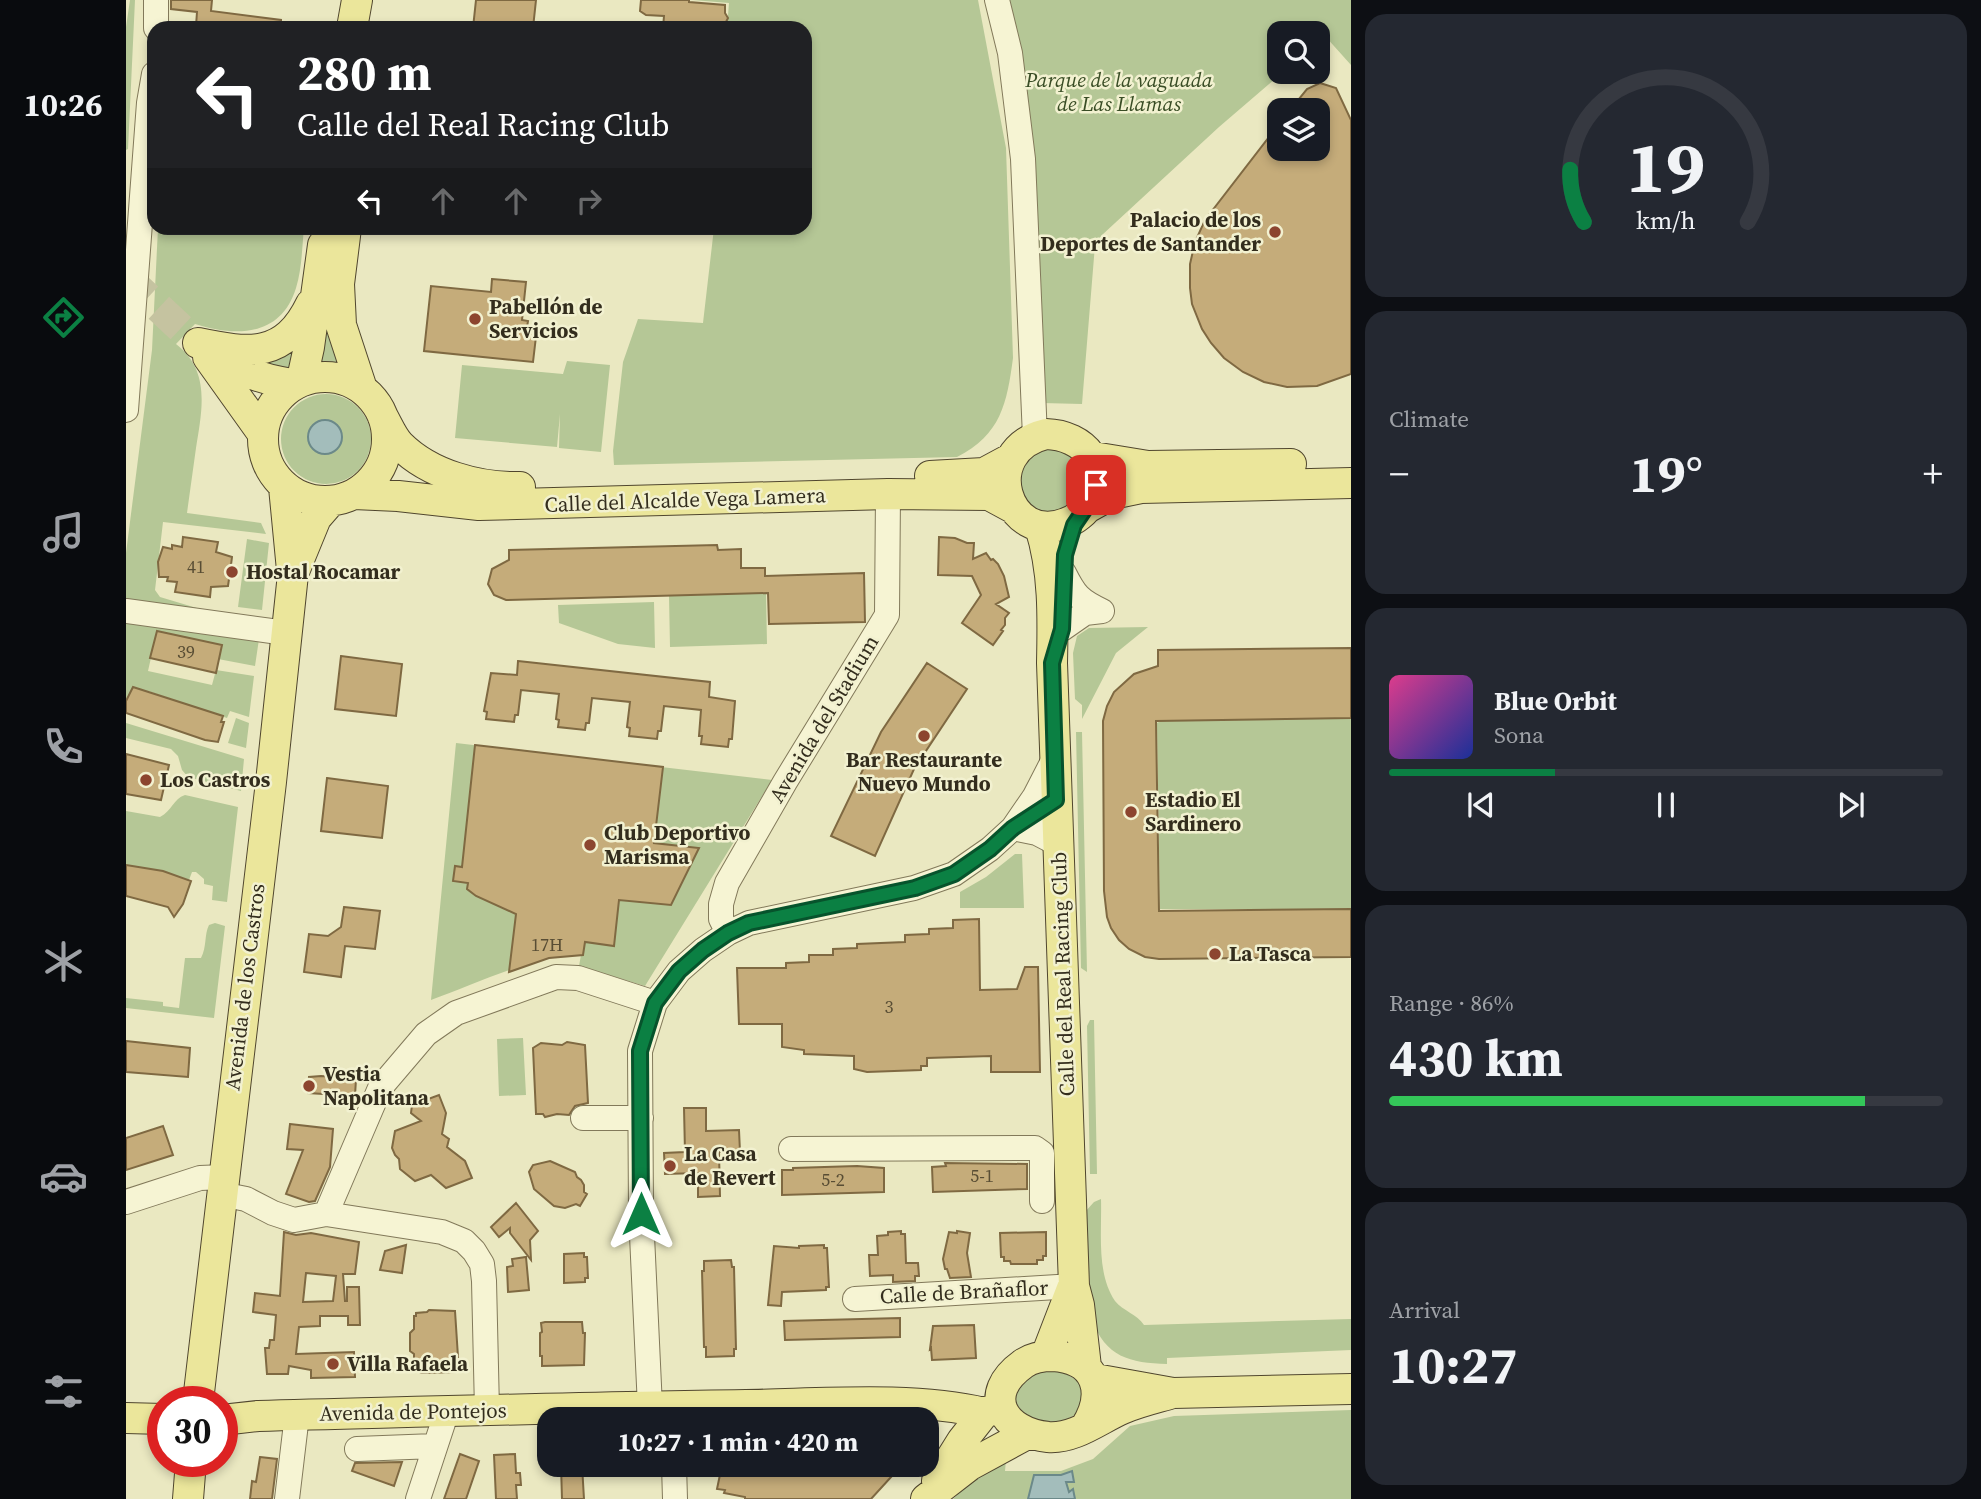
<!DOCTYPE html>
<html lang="en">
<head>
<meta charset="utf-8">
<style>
	body { margin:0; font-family:"Source Serif 4",serif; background:#242831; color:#f1f3f6; height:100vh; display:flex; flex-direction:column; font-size:26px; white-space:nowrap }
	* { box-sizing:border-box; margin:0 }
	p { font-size:23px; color:#9ea1a6 }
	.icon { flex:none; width:38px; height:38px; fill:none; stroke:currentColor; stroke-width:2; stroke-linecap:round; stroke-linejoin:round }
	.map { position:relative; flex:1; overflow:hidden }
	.sheet { display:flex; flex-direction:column; gap:14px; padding:14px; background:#0d0f14; width:630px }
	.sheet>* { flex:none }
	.banner { position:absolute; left:21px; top:21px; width:665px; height:214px; border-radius:21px; box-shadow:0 4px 10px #0003; background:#202124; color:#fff; overflow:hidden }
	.buttons { position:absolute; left:1141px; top:21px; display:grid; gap:14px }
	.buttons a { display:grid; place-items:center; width:63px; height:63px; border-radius:14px; background:#171b24; box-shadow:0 4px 10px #0003; font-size:35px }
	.speed { position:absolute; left:21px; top:1386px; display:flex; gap:14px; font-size:35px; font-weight:700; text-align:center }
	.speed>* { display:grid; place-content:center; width:91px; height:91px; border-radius:50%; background:#171b24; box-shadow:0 4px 10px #0003; line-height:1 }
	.speed .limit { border:10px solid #d22; background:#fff; color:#111 }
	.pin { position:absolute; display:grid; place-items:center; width:60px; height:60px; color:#fff; margin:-30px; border-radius:14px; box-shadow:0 4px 10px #0006 }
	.me { position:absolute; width:77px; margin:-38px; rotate:0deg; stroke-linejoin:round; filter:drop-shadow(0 0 5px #0008) }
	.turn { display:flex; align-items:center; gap:24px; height:147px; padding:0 35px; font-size:32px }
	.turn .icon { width:91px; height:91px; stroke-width:2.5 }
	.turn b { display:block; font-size:49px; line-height:60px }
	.lanes { display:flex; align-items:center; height:66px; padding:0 35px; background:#0003; justify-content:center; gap:35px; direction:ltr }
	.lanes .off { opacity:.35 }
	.big { font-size:52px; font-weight:700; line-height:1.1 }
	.sheet .tile { flex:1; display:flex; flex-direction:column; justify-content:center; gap:10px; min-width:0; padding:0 24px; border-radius:21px; background:#242831 }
	.sheet .dial { align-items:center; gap:0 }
	.dial svg { height:182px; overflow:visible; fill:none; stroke:#363941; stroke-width:7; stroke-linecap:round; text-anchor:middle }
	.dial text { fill:#f1f3f6; stroke:none }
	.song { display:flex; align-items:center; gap:21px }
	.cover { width:84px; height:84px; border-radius:10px; background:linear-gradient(135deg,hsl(330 70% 55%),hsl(230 70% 35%)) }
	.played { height:7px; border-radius:4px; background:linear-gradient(90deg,#0b8043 30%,#363941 30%) }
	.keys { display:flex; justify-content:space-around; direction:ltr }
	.heat { display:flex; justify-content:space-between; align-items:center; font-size:38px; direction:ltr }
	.charge { height:10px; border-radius:5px; background:linear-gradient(90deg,#34c759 86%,#363941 0) }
	.trip { position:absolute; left:411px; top:1407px; width:402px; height:70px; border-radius:21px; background:#171b24; box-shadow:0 4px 10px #0003; font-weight:700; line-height:70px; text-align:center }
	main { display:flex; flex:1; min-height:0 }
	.dock { display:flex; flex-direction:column; width:126px; justify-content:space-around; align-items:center; background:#090b0e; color:#9ea1a6 }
	.dock .icon { width:49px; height:49px }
	.dock .on { color:#0b8043 }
	.dock b { font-size:32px; color:#f1f3f6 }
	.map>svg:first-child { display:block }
	.green { fill:#b5c796 }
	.water { fill:#a3bdbb; stroke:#6b8989; stroke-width:2 }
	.building { fill:#c5ac7a; stroke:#7f6942; stroke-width:2; fill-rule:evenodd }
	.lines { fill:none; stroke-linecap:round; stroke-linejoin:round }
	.major-tunnel { stroke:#c5c3a0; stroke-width:30; stroke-dasharray:30 15; stroke-linecap:butt }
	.minor-casing { stroke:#82795a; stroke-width:26 }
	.major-casing { stroke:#50462e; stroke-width:32 }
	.minor { stroke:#f6f4d3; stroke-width:24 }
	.major { stroke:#ebe69b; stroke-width:30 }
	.route-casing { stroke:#07532c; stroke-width:18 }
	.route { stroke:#0b8043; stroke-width:12 }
	.poi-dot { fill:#8c452f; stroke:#f2f1d0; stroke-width:2.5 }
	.labels { text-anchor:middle; stroke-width:5; stroke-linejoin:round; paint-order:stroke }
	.number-label { font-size:18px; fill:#584d34 }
	.park-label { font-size:21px; font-style:italic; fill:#394d25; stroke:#f2f1d0 }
	.poi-label { font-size:21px; font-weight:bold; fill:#332d1d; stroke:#f2f1d0; text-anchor:start }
	.street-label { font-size:21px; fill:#332d1d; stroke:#f2f1d0 }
</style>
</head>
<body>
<main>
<nav class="dock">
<b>10:26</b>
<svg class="icon on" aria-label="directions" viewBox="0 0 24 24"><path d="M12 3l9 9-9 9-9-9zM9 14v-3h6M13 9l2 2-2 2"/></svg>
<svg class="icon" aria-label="music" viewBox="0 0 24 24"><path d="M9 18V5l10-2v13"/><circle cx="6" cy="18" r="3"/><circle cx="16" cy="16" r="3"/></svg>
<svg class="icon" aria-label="phone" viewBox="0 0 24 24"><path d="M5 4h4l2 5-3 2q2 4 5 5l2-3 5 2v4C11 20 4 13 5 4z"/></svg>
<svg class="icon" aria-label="climate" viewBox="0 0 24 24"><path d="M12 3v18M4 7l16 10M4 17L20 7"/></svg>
<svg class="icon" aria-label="car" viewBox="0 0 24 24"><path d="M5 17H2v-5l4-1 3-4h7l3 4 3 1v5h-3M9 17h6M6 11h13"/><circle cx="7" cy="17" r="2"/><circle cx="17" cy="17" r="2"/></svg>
<svg class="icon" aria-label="filters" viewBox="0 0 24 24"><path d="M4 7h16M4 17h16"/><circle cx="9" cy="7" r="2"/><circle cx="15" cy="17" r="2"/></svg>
</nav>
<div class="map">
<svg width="1225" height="1499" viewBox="0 0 1225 1499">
	<rect width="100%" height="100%" fill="#eae8c1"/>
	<path class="green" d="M4,0H9L2,149L0,150V27Z
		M567,0H852L880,148L887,358C881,403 875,435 831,457L488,465L487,451L497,362L512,319L577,323L588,228H679V28H601L603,3Z
		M883,0H1225V65L1199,36L1192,42V33H1153V72H1157L1093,127L976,235L969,245L956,404L916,403Z
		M32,228H178C176,247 176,269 170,288C155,337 110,337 69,324L50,344C85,371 76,410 70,448C67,470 64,491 61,513L135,523L140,534L37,522L29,590L34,597L74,609L0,604V553L26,350Z
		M201,288L214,364L190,365Z
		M172,335L164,369L147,372L125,357Z
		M441,361L484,365L475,452L433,448L434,414L431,447L329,438L336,365L437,374Z
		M155 439a45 45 0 1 1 90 0a45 45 0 1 1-90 0Z
		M893 480a32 32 0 1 1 64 0a32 32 0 1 1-64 0Z
		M121,539L143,543L136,610L112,607Z
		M640,593L641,644L544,647L543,596Z
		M528,602L529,648L492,644L433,623L432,605Z
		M0,620L133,639L129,666L92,659L95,645L31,631L22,671L86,685L90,670L128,676L123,717L104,711L101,718L22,691L2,695L0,701Z
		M1022,627L990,653L956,719V705L949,699L947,653L951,636L963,628Z
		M110,718L123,723L120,748L102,743Z
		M1225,718V909H1034L1031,723L1035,721Z
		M0,723L118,759L115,791L62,777L56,770L52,756L45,749L0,738Z
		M950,732H956L961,972L955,968Z
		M330,743L646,780L519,986L453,966L455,955C408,955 350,984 305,1000Z
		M59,795L112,807L101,902L86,900L87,886L78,884V879L70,872H66L63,880L38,872L0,865V811L34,817C46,811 47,799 59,795Z
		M889,854H896L898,908H834V892L860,877Z
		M89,923L99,926L88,1018L0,1008V998L37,1002V1006L53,1008L59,958H75C81,947 78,935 83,925Z
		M964,1020H968L971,1174H964L961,1026Z
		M397,1038L400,1095L373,1096L371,1039Z
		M975,1199C976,1232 970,1273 989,1301C997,1311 1011,1314 1018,1325L1225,1319V1350L1041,1358V1364C1004,1363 979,1357 966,1319L959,1212L968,1202Z
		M923,1369C941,1373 951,1377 961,1394L957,1410C932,1427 908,1431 888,1403C891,1377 899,1376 923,1369Z
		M1225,1410V1499H827L850,1476L880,1460L879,1471H935L967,1459L1004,1426L1048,1416Z"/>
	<path class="water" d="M182 437a17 17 0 1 1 34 0a17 17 0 1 1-34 0Z
		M946,1471L948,1482H940L943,1492L947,1489L949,1499H902L908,1475H935Z"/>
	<path class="building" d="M45,0H86L85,11L155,20V28H72L70,26L71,12L45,9Z
		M350,0H410L407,28H347Z
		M515,0H563V2L599,5V13L602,18L597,28H537L538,16L520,15L514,11Z
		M1194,83L1210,88L1225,120V374L1191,386L1161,387L1138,382L1117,372L1098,358L1085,343L1076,329L1066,304L1064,288V264L1069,242L1079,220L1153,124V149H1192V110H1164L1181,89Z
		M366,279L400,282L396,320L402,321L401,327L411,328L407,362L298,351L305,286L365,292Z
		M57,537L92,542L90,552L106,557L105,565L108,572L103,579L102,586L85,587L84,597L49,592L51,582L41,581L42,577H33L32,562L37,547L46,549V545L56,547Z
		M813,537L829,538L841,543H848L847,559L860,553L865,560L867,559L872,564L878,576L883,597L870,604L883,613L879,618V625L875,630L877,631L867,645L836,623L855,595L846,576L812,575Z
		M591,545L592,550L615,549V568H639V576L738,573L739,622L643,624L642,593L380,600L368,595L362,584L366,569L383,560V550Z
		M31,631L96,645L90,673L24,658Z
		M1225,648V718L1030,721L1033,911L1225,909V957L1033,959L1019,957L1003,949L993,940L985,928L981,917L978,891L977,721L981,706L988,692L1008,674L1032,666V650Z
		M215,656L276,664L270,716L209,709Z
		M392,661L584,682L583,697L609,701L606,739H603L602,747L575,744L576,736H573L575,710L538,706L535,731H532L531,739L503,736L504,728L501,727L504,702L466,698L463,723H460L459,730L432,727L433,720L430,719L433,694L395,690L392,715H389L388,722L360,719L361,712L358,711L365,673L391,675Z
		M801,663L841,689L788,769L749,856L705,836L755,732Z
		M7,687L97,716L95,722H98L92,742L79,740L0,713V701Z
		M349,745L537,767L528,843L573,848L545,905L493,900L488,946L459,942L457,955L423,958L383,972L390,914L350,896L341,889L342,883L327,881L329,866L336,867Z
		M0,754L43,765L35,800L0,794Z
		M201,778L262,786L256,838L195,831Z
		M0,865L37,871L65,881L57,904L48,917L42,907L0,896Z
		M218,907L254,911L249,949L219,946L215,977L178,972L183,934L202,936L215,927Z
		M853,919L854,990L891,989L899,967H912L914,1072H865V1056L801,1058V1066H795V1070L741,1072L728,1069V1056L678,1054V1050L656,1047V1024H613L611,968H660V963L683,962V955H707V949L731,948V944L779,942V935L803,934V929L827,928V920Z
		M0,1041L64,1048L62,1077L0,1072Z
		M441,1042L459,1045L462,1103L449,1106L443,1115L431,1114L419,1117L417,1114H410L407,1048L415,1043L436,1045Z
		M195,1076L230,1079L229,1096L182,1093L183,1077Z
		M313,1095L320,1113L316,1134L323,1139L321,1147L339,1161L346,1178L320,1188L305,1175L289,1181L274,1169L273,1159L269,1155L266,1148L269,1131L295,1121L285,1113L286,1105Z
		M558,1108H580V1131L613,1130L614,1152H593L594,1196L572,1197V1173L539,1174L538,1153L559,1152Z
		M164,1124L207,1129L204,1167L189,1201L183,1202L160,1194L177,1150L161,1149Z
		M37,1126L47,1155L0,1170V1138Z
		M424,1161L449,1172L451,1177L455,1180L458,1185V1192L461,1194L454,1206L450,1204L439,1208L428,1206L408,1189L403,1172L407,1165Z
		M819,1163L901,1164V1189L807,1192L806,1167L820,1166Z
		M731,1166L758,1168V1192L656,1195V1170H667V1168Z
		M390,1203L412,1231L404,1240L405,1260L384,1233V1228L373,1237L365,1227Z
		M775,1231V1234H779L780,1263H792L793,1276H789V1281L767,1282V1275L744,1276L743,1255H752L751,1236L762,1235V1232Z
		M831,1231L844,1233L841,1253L845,1277L824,1278L821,1269H819L817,1259L823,1232L831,1233Z
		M158,1232L170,1235L185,1233L233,1242L229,1274H217L219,1301H221V1287H233L234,1325H222V1316H194V1326L173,1327L170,1354L228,1352L229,1377L185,1378V1370L163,1366L162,1374H141L139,1348H143L144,1340H148L150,1315L127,1312L129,1293L154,1296ZM180,1273L210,1276L207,1301L177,1302Z
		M920,1232V1256H917V1260H911V1264H885L884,1261H878V1257H875L874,1233Z
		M280,1245L276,1273L254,1270L259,1251Z
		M698,1245V1248H701L703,1287H700V1290L656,1292L655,1306L642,1305L648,1246L673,1248V1246Z
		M458,1253V1257H461L462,1278H459V1282L438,1283V1254Z
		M400,1257L403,1290L382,1292L381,1267L387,1266L386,1259Z
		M605,1260L606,1267H608L610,1349H608V1356L580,1357V1347H578L576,1271H578V1261Z
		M303,1310L329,1311L332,1357H330V1372L296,1373L291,1371V1367H288V1354L284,1351V1333L288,1329V1316H290V1313L301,1312Z
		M774,1318V1337L659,1340L658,1321Z
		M419,1322H456L457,1333H459L458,1365L416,1366V1356H414V1333L416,1332L415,1323Z
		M848,1325L850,1358L806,1360L805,1348L804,1349L807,1326Z
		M334,1454L353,1461L340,1499H318Z
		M389,1454L390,1473H394L395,1485H390L391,1499H370L368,1455Z
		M134,1457L151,1459L146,1499H124L126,1481L130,1482Z
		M276,1462L268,1486L226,1471L229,1463Z
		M435,1465H456L458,1499H436Z
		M596,1465L698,1466L776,1465L745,1499H619V1497L598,1493L599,1490L591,1489Z"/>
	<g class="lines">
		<path class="major-tunnel" d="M0,277L60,333"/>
		<g class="minor-casing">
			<path id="minor" d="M871,0L884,53L897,159L909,437
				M30,28V0
				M0,410L23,103L28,74
				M938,573C949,595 953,600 976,611
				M0,611L160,633
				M936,629L959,613L976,611
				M929,757L909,796L887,828L911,833L932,844
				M602,933L595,919V904L601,883L659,782L761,615L762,494
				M457,1118H515
				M665,1149L909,1148L916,1153V1201
				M95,1194L120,1199L147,1213L168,1220L200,1214L316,1232L338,1241L348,1251L356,1264L358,1281L361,1410
				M0,1202L74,1178L98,1177
				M200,1214L254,1088L300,1034L330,1013L430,977L452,978L529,1003
				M729,1299L948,1286
				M524,1407L515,1214L514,1051L529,1003L553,971L577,950L602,933L623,923L788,888L828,874L864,849L887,828L931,799
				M231,1449L309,1446
				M548,1465L549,1499
				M161,1499L171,1415
				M292,1499L321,1411"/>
		</g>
		<g class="major-casing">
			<path id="major" d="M226,28L231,0
				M220,228L213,284L215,325L236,389
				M72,343C124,354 159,358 185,304
				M83,350C114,370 128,378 166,384
				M82,357L137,434
				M137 439a62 62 0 1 1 124 0a62 62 0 1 1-124 0Z
				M176,379L183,347L197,245
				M257,417C262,426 267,438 274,445C304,475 353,488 394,487
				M920,434C958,435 985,466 964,503C959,512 949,520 940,523C881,547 850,451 920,434Z
				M967,457L1022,466L1165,464
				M804,476L858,473L884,459
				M158,487L166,570
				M228,494L272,496L353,505L762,494L863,495L887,508
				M961,508L986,494L1015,488L1225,483
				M914,527C928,571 927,617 926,663L948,1286L953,1305L960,1367
				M920,1356L947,1286
				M969,1379L1047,1393L1225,1389
				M72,1401L145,782L167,574L190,518L203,503
				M0,1418L37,1419
				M96,1420L132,1416C295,1412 457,1407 620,1405C694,1404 787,1396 858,1413
				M959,1428C981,1393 972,1359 927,1356C918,1356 905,1358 897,1364C855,1394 876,1432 922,1437C949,1439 973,1419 996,1409C1012,1402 1030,1398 1047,1393
				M811,1481L836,1441L858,1413L874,1407
				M62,1499L65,1461
				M800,1499L844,1465L903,1433"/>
		</g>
		<use href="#minor" class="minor"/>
		<use href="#major" class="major"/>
	</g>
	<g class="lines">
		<g class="route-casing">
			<path id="route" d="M515,1214L514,1051L529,1003L553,971L577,950L602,933L623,923L789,888L828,874L864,849L887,828L930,800L926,663L936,629L939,555L948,525L965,500L970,485"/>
		</g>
		<use href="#route" class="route"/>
	</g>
	<g class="poi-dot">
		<circle cx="1149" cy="232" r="7"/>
		<circle cx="349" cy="319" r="7"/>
		<circle cx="106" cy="572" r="7"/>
		<circle cx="798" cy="736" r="7"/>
		<circle cx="20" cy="780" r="7"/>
		<circle cx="1005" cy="812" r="7"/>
		<circle cx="464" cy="845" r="7"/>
		<circle cx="1089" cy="954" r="7"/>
		<circle cx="183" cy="1086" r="7"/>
		<circle cx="544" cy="1166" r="7"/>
		<circle cx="207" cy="1364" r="7"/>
	</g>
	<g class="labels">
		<g class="number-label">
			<text x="70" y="573">41</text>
			<text x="60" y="658">39</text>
			<text x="421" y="951">17H</text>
			<text x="763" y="1013">3</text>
			<text x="856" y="1182">5-1</text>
			<text x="707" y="1186">5-2</text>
		</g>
		<g class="park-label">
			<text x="993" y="87">Parque de la vaguada<tspan x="993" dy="24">de Las Llamas</tspan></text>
		</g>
		<g class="poi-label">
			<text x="1135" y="227" text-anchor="end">Palacio de los<tspan x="1135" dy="24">Deportes de Santander</tspan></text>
			<text x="363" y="314">Pabellón de<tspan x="363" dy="24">Servicios</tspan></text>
			<text x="120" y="579">Hostal Rocamar</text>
			<text x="798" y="767" text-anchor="middle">Bar Restaurante<tspan x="798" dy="24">Nuevo Mundo</tspan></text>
			<text x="34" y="787">Los Castros</text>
			<text x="1019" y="807">Estadio El<tspan x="1019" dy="24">Sardinero</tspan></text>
			<text x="478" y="840">Club Deportivo<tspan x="478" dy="24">Marisma</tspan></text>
			<text x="1103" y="961">La Tasca</text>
			<text x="197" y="1081">Vestia<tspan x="197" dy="24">Napolitana</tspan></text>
			<text x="558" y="1161">La Casa<tspan x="558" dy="24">de Revert</tspan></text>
			<text x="221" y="1371">Villa Rafaela</text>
		</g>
		<g class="street-label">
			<text transform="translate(559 500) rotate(-2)" y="7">Calle del Alcalde Vega Lamera</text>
			<text transform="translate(698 719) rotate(-59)" y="7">Avenida del Stadium</text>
			<text transform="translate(937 974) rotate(-92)" y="7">Calle del Real Racing Club</text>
			<text transform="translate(119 987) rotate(-83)" y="7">Avenida de los Castros</text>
			<text transform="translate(838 1292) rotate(-3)" y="7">Calle de Brañaflor</text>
			<text transform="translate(287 1412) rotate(-1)" y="7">Avenida de Pontejos</text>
		</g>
	</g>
</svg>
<div class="buttons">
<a><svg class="icon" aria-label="search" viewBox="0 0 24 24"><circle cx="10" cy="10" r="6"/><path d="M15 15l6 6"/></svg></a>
<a><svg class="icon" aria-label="layers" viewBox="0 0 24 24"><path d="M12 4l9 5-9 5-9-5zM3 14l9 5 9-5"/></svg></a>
</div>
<div class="speed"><div class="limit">30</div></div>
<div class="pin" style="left:970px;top:485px;background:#d93025"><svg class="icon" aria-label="arrive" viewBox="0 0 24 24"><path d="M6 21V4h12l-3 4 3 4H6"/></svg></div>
<svg class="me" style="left:515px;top:1214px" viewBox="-20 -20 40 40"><path d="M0-17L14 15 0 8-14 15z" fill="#0b8043" stroke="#fff" stroke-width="4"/></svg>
<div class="trip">10:27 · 1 min · 420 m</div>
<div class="banner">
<div class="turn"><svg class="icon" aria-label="left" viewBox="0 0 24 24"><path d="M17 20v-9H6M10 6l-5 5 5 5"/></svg><div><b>280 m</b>Calle del Real Racing Club</div></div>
<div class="lanes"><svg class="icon" aria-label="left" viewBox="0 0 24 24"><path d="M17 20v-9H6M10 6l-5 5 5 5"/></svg><svg class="icon off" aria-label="ahead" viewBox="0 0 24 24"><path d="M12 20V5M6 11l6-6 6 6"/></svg><svg class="icon off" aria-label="ahead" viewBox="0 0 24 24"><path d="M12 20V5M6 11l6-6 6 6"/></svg><svg class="icon off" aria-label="right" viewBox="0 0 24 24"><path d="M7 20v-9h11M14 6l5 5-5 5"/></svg></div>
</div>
</div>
<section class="sheet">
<div class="tile dial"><svg viewBox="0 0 100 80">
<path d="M14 69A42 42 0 1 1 86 69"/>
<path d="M14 69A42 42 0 0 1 8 46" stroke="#0b8043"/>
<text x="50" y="56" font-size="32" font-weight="700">19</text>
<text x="50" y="72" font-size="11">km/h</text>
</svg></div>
<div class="tile"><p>Climate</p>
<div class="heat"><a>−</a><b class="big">19°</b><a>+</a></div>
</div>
<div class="tile">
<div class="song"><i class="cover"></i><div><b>Blue Orbit</b><p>Sona</p></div></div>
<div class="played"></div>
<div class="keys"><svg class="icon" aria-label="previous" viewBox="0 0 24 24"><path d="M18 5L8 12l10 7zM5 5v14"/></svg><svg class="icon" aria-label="pause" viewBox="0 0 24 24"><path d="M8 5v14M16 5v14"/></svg><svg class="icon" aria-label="next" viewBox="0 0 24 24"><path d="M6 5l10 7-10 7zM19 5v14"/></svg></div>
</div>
<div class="tile"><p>Range · 86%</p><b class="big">430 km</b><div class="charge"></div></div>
<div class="tile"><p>Arrival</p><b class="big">10:27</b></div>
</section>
</main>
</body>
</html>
